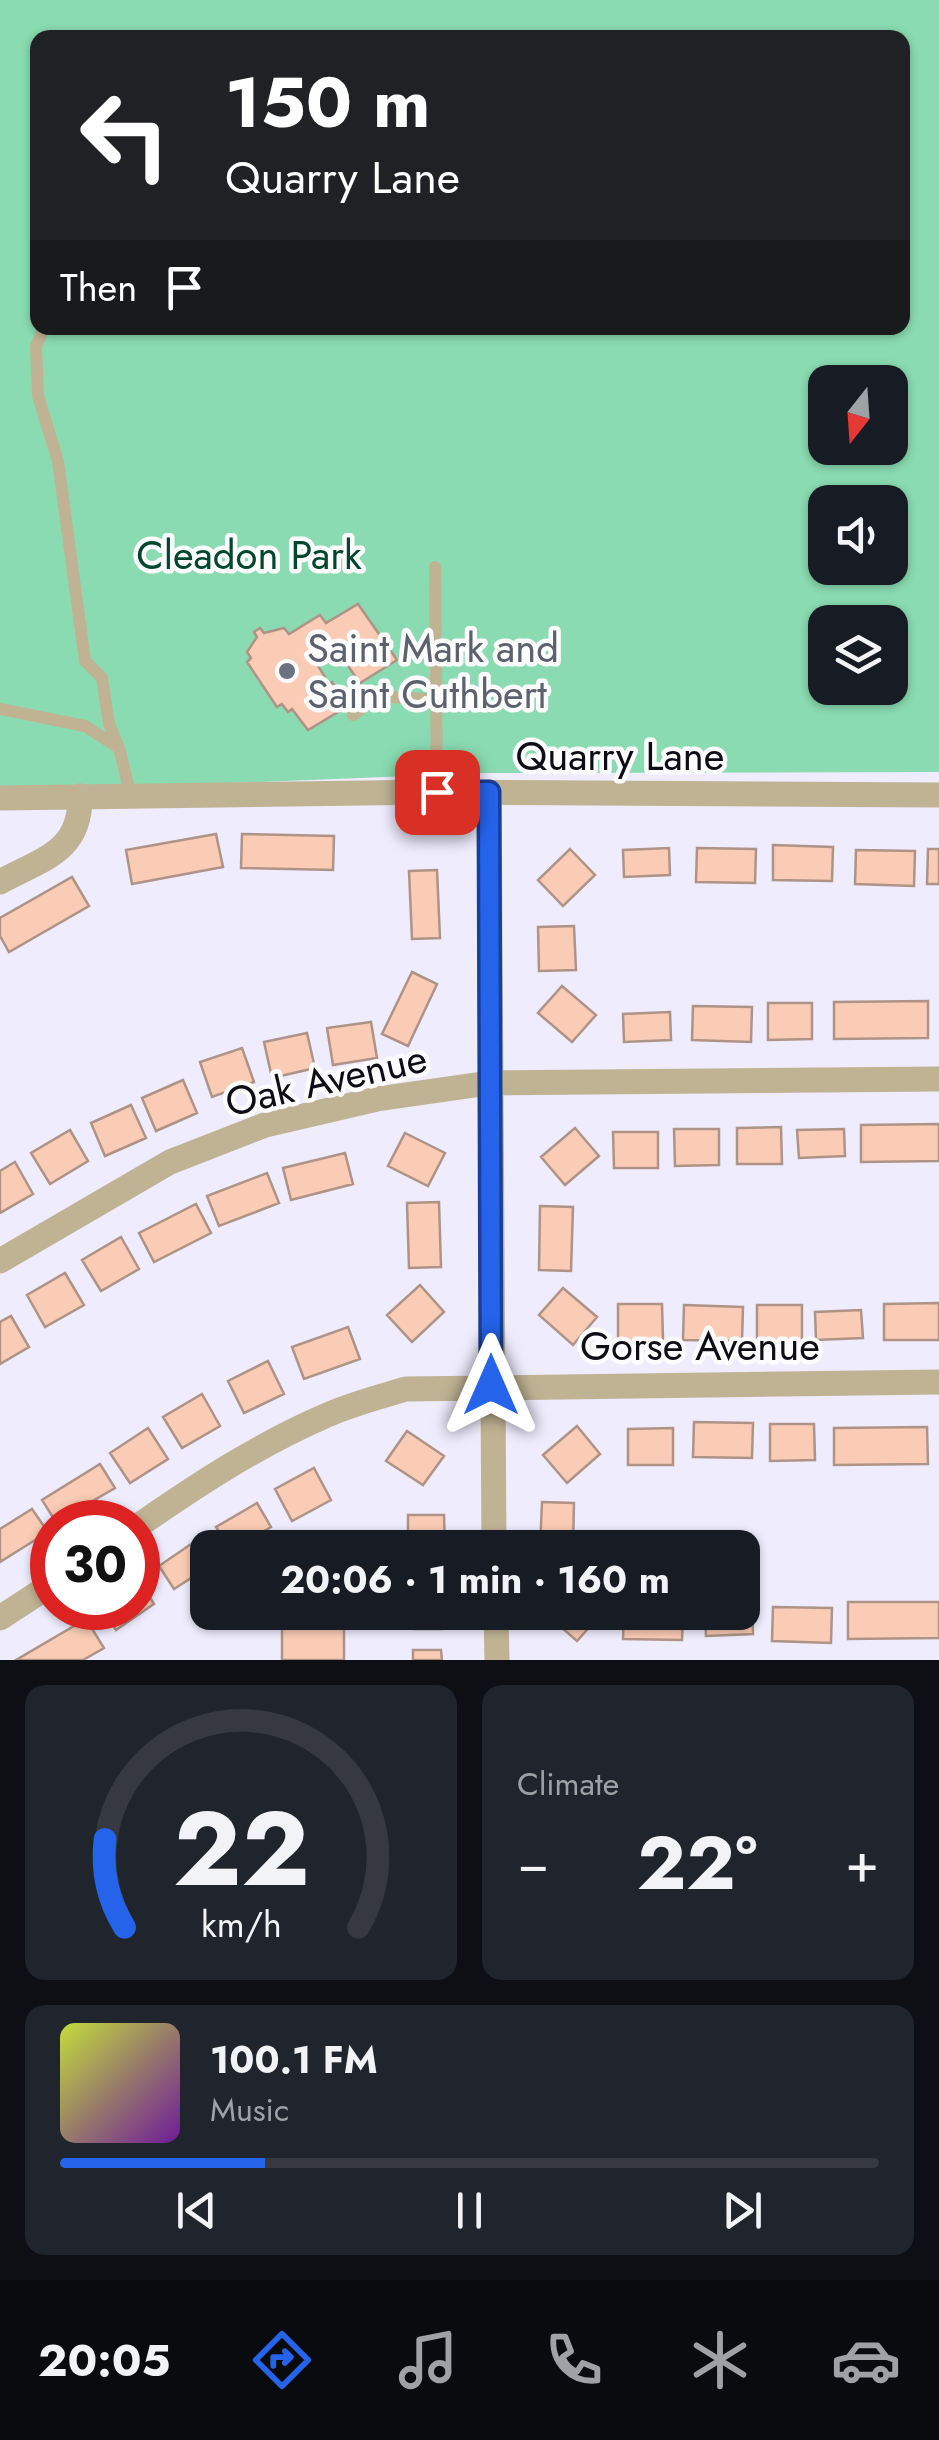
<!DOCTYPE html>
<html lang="en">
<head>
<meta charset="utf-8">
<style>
	body { margin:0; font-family:Jost,sans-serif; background:#20242c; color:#f1f3f6; height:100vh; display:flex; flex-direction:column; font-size:38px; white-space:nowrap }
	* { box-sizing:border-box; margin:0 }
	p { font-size:32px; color:#9ea1a6 }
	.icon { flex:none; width:55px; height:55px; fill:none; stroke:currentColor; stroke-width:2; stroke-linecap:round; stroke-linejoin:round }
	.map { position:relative; height:1660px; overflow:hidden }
	.drawer { display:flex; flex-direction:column; gap:25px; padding:25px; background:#0d0f14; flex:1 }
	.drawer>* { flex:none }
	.hud { position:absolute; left:30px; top:30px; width:880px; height:305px; border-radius:20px; box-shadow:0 2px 8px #0004; background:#202124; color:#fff; overflow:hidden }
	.needle { width:65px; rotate:197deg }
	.buttons { position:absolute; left:808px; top:365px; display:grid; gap:20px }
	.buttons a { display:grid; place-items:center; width:100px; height:100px; border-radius:20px; background:#171b24; box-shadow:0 2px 8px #0004; font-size:50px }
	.speed { position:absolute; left:30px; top:1500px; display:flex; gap:20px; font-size:50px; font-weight:700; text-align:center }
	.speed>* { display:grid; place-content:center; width:130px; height:130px; border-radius:50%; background:#171b24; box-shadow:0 2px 8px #0004; line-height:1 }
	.speed .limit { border:15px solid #d22; background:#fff; color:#111 }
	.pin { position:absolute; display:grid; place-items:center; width:85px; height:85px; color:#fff; margin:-42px; border-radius:20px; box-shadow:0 5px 15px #0006 }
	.me { position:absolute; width:110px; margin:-55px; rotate:0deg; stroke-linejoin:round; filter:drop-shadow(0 0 8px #0008) }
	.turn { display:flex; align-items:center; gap:35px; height:210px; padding:0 30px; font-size:45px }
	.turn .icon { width:130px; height:130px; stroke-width:2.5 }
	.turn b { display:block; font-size:70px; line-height:85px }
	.then { display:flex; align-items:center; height:95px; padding:0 30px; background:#0003; gap:20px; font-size:38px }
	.big { font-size:75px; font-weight:700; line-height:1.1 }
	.drawer .widget { flex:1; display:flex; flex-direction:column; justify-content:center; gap:15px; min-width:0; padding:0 35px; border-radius:20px; background:#20242c }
	.drawer .dial { align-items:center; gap:0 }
	.dial svg { height:260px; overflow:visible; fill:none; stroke:#363941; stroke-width:7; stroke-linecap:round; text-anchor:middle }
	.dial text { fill:#f1f3f6; stroke:none }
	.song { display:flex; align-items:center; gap:30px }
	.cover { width:120px; height:120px; border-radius:15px; background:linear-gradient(135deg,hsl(70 70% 55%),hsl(280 70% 35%)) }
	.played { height:10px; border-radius:5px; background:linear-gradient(90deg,#2563eb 25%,#363941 25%) }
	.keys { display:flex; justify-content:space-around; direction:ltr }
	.heat { display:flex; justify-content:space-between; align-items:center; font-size:55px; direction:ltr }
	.drawer .tiles { flex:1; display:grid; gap:25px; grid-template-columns:1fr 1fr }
	.widget:last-child { grid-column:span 2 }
	.trip { position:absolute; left:190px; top:1530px; width:570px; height:100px; border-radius:20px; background:#171b24; box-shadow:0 2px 8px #0004; font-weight:700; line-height:100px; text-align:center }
	.tabs { display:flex; height:160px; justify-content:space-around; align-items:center; background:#090b0e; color:#9ea1a6 }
	.tabs .icon { width:70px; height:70px }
	.tabs .on { color:#2563eb }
	.tabs b { font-size:45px; color:#f1f3f6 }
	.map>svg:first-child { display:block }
	.green { fill:#8adbb1; fill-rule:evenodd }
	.building { fill:#faccb5; stroke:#ae9386; stroke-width:2.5 }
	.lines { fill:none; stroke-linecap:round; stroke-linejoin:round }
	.lane { stroke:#bfb393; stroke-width:12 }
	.street { stroke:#bfb393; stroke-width:25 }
	.route-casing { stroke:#184099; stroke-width:25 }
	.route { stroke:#2563eb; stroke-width:18 }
	.worship-dot { fill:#6b7280; stroke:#fcfcfc; stroke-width:4 }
	.labels { text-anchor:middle; stroke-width:9; stroke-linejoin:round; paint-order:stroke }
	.park-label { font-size:40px; fill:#00472d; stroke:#fcfcfc }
	.worship-label { font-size:40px; fill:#5b616d; stroke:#fcfcfc; text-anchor:start }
	.street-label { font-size:40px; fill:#0e0d16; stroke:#fcfcfc }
</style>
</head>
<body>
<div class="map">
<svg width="939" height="1660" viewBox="0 0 939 1660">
	<rect width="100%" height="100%" fill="#eeecfd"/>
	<path class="green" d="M0,0H939V772L484,773L158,786L0,787ZM38,38H902V328H38ZM825,382H890V448H825ZM825,502H890V568H825ZM825,622H890V688H825Z"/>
	<path class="building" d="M358,604L397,660L360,683L339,653L318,666L325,677L319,680L324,687L332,682L337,690L331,700L338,712L308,730L292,709L288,712L282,704L277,707L247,662L251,658L247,652L257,637L254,632L260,628L264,633L284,628L289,634L320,615L326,623Z
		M216,834L223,867L132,884L126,850Z
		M242,834L334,836L333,870L241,868Z
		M773,845L833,847L832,881L773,880Z
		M669,848L670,875L624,877L623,850Z
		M697,848L756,849L755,883L696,882Z
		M570,849L595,875L563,906L538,880Z
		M928,849H939V884H927Z
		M856,850L915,851L914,886L855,884Z
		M437,870L440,938L412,939L409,871Z
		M72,877L89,906L9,952L0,936V918Z
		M574,926L576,970L539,971L538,927Z
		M412,972L437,984L408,1046L382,1034Z
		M562,986L596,1015L572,1042L538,1013Z
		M928,1001V1038L834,1039V1002Z
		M768,1003H812V1039L768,1040Z
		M693,1006L752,1007L751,1042L692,1040Z
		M670,1012L671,1040L624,1042L623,1014Z
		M371,1022L377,1058L333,1065L327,1028Z
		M307,1033L315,1068L272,1078L264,1042Z
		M242,1048L254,1082L212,1097L200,1062Z
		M183,1080L197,1113L156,1131L142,1098Z
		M131,1105L146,1138L105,1156L91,1123Z
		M939,1124V1161L861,1162V1125Z
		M781,1127L782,1164H737V1128Z
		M575,1128L599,1156L565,1185L541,1157Z
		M674,1129H719V1165L675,1166Z
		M844,1129L845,1156L799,1158L797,1130Z
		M70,1130L88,1161L50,1184L31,1153Z
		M613,1132H658V1168H614Z
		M405,1133L445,1153L428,1186L388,1166Z
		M345,1153L353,1184L291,1200L283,1168Z
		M15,1162L33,1194L0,1213V1171Z
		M267,1173L279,1203L219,1226L207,1196Z
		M439,1202L441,1267L409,1268L407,1203Z
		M196,1204L211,1233L154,1262L139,1233Z
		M540,1206L573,1207L571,1271L539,1270Z
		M121,1237L139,1269L101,1291L82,1260Z
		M65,1273L84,1305L45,1327L27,1295Z
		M420,1285L444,1312L412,1342L387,1315Z
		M563,1288L597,1317L573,1345L539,1315Z
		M939,1303V1340H884V1304Z
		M618,1304H662L663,1340L618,1341Z
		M684,1305L743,1307L742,1341L683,1340Z
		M757,1305H802V1341L757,1342Z
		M861,1310L863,1338L816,1340L815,1312Z
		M11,1316L29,1347L0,1364V1322Z
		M348,1327L360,1359L304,1379L292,1347Z
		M268,1361L284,1394L244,1413L228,1381Z
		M202,1394L220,1426L182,1448L163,1417Z
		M694,1422L753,1423L752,1458L693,1457Z
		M770,1424H814L815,1460L770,1461Z
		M577,1426L600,1454L567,1483L543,1455Z
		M927,1427L928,1464L834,1465V1428Z
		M148,1428L168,1459L130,1483L110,1453Z
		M673,1428V1465H628V1429Z
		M407,1431L444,1456L423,1485L386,1461Z
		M100,1464L115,1488L56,1522L42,1500Z
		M314,1468L331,1500L292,1521L275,1489Z
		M542,1502L574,1503L573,1548H540Z
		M257,1503L271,1527L235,1548H229L216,1527Z
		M32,1509L48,1532L0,1562V1529Z
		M408,1515H444L445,1548H408Z
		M197,1540L208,1555V1567L174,1589L159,1566Z
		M139,1580L154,1604L116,1630L101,1608H138Z
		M848,1602H939V1638L848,1639Z
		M752,1606L753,1634L706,1636L705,1612H742V1607Z
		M773,1607L832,1608L831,1643L772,1641Z
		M414,1612H442V1629H414Z
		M544,1612H599L601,1614L577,1641Z
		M624,1612H683L682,1640L623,1639Z
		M282,1618L344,1619V1660H282Z
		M86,1619L104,1648L83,1660H16Z
		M413,1650H441L442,1660H413Z"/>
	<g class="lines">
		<path class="lane" d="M44,328L36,346L38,396L58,461L85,661L102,678L109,724L119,748
			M435,567L437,792
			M0,709L85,726L119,748L131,796
			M353,715L378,696L436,700"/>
		<path class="street" d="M489,792L494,1548
			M0,798L437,792L939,795
			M0,882C42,859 81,852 80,796
			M0,1261L170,1162L265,1125L377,1099L489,1083L939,1079
			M138,1526C197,1485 258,1445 325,1416C351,1404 379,1397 406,1389L939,1382
			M496,1612L497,1660
			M0,1618L52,1584"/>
	</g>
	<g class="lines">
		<g class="route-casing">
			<path id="route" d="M437,792H489L491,1385"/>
		</g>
		<use href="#route" class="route"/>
	</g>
	<circle class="worship-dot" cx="287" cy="671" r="10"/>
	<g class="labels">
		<g class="park-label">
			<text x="249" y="569">Cleadon Park</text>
		</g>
		<g class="worship-label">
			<text x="307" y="662">Saint Mark and<tspan x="307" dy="46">Saint Cuthbert</tspan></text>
		</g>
		<g class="street-label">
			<text x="620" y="770">Quarry Lane</text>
			<text transform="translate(326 1080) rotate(-13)" y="14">Oak Avenue</text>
			<text x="700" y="1360">Gorse Avenue</text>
		</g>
	</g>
</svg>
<div class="buttons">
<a><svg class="needle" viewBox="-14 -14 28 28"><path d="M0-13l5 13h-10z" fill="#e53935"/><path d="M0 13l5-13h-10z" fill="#9ea1a6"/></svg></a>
<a><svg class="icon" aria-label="sound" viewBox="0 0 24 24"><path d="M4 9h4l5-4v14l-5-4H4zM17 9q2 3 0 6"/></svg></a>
<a><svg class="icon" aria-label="layers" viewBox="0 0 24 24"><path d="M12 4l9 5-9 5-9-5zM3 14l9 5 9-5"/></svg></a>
</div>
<div class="speed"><div class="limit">30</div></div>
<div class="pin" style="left:437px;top:792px;background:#d93025"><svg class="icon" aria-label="arrive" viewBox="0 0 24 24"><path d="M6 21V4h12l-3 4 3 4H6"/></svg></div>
<svg class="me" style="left:491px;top:1385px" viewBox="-20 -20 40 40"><path d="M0-17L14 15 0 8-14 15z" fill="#2563eb" stroke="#fff" stroke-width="4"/></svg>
<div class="trip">20:06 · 1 min · 160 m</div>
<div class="hud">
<div class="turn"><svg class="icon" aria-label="left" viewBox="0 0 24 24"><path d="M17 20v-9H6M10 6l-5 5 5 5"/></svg><div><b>150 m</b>Quarry Lane</div></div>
<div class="then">Then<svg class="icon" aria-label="arrive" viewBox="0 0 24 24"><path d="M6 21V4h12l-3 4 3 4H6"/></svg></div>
</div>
</div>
<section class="drawer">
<div class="tiles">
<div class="widget dial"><svg viewBox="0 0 100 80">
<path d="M14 69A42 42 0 1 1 86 69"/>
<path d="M14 69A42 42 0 0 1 8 42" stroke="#2563eb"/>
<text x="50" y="56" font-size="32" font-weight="700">22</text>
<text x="50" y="72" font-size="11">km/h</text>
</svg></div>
<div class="widget"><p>Climate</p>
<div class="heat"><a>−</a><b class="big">22°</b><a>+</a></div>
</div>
<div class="widget">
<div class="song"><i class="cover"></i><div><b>100.1 FM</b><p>Music</p></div></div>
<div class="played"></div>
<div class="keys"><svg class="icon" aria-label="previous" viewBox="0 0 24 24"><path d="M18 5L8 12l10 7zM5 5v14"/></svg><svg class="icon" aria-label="pause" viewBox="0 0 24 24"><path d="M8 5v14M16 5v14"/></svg><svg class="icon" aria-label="next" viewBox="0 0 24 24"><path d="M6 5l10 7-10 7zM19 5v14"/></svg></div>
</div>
</div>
</section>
<nav class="tabs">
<b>20:05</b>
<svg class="icon on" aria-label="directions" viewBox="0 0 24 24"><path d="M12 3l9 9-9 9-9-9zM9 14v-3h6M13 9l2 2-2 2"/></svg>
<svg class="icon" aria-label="music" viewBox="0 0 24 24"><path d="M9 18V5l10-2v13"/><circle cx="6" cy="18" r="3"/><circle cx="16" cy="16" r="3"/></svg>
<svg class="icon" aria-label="phone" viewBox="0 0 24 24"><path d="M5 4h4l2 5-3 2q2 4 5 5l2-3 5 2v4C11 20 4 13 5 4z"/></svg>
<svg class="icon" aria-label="climate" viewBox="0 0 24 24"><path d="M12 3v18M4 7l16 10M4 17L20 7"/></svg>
<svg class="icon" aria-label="car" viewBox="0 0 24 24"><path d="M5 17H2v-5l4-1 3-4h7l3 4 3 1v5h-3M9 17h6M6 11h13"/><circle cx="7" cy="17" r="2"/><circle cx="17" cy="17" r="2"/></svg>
</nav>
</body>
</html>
